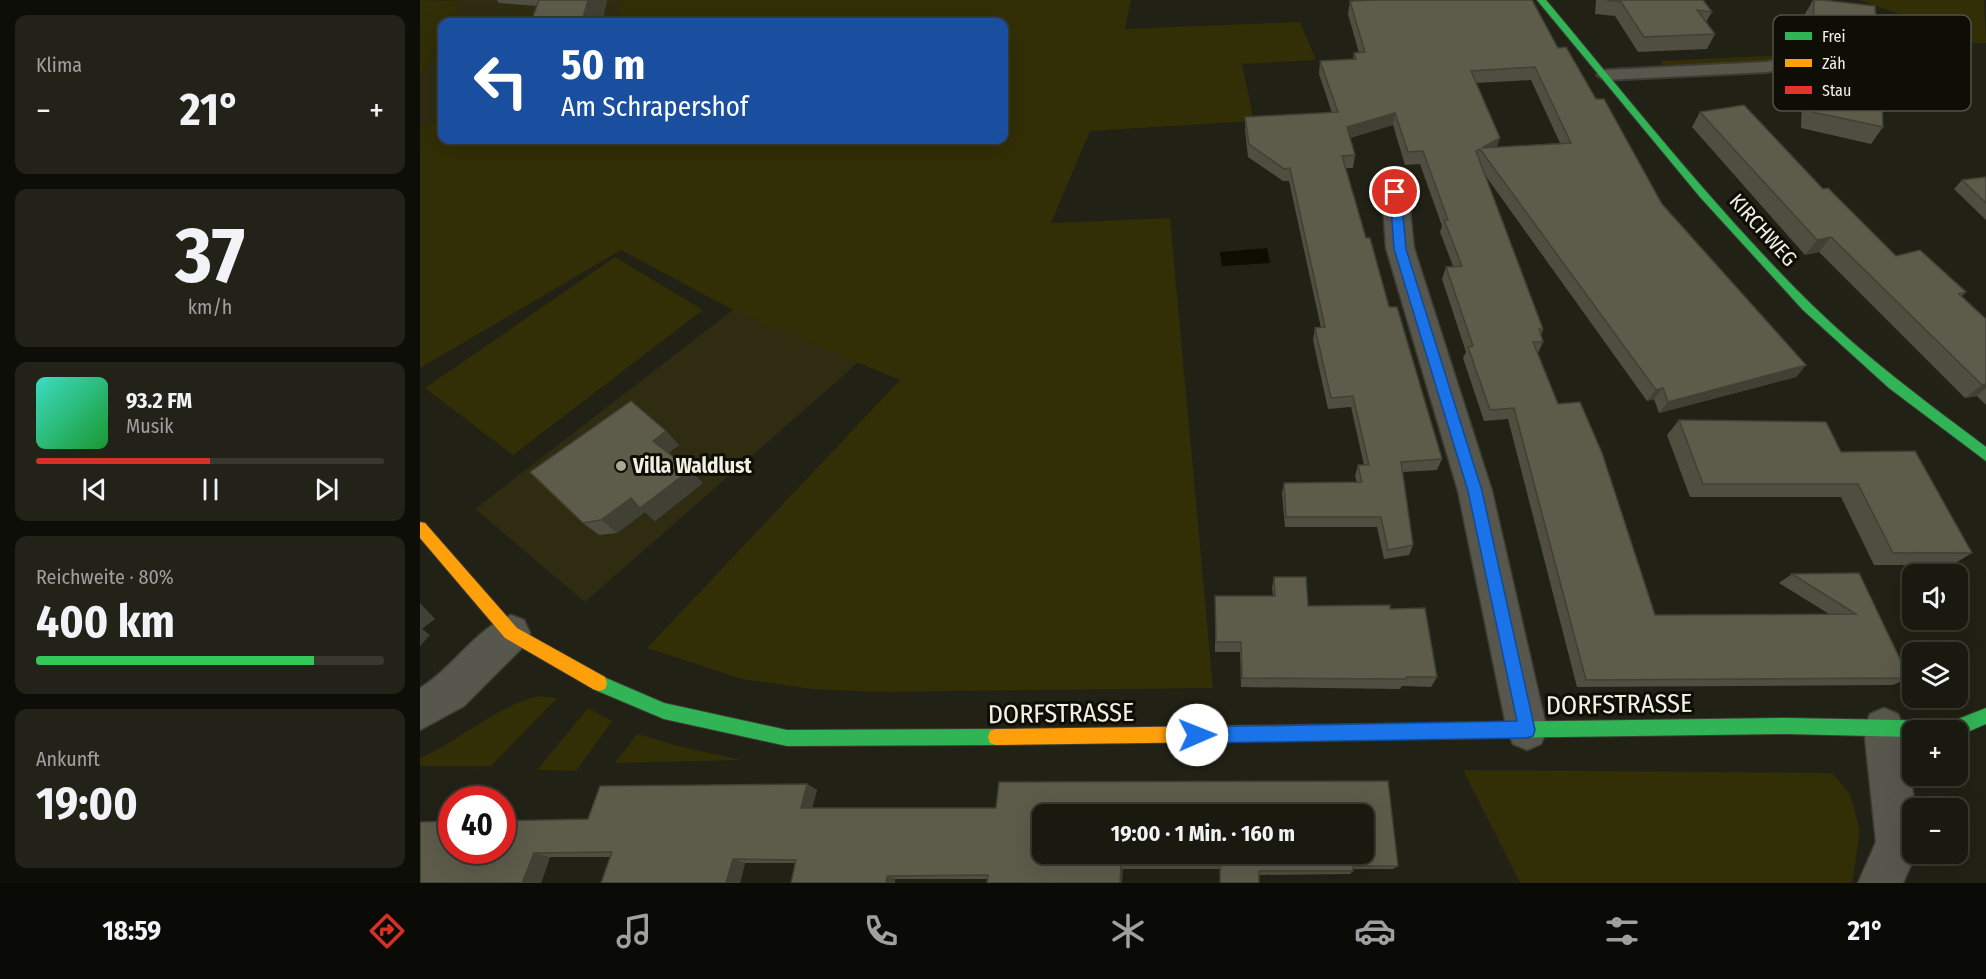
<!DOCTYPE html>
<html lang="de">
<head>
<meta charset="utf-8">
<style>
	body { margin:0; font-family:"Fira Sans Condensed",sans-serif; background:#232219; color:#f1f3f6; height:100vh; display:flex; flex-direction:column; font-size:22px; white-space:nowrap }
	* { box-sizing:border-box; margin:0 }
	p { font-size:20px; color:#9fa09f }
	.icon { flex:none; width:33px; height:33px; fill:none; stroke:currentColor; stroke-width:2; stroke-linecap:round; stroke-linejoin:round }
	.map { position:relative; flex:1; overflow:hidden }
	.panel { display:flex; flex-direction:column; gap:15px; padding:15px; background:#0e0e09; width:420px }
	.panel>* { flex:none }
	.guide { position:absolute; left:18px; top:18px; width:570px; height:126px; border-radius:12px; box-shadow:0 6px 24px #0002,0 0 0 2px #383830; background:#1a4fa0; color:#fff; overflow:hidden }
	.tools { position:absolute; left:1482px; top:564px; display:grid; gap:12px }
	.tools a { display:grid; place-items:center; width:66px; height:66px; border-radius:12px; background:#1a1910; box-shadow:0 6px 24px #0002,0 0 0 2px #383830; font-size:30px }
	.speed { position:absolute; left:18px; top:786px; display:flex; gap:12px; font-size:30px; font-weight:700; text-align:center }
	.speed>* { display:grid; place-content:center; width:78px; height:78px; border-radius:50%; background:#1a1910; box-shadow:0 6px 24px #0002,0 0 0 2px #383830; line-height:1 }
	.speed .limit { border:9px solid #d22; background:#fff; color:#111 }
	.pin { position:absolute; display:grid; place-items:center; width:51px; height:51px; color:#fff; margin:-26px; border:3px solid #fff; border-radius:50%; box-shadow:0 2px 6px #0007 }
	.me { position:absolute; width:66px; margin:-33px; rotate:89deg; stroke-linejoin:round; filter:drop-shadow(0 0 4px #0008) }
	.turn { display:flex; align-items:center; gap:21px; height:126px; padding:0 24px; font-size:27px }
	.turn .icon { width:78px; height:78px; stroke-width:2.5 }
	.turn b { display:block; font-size:42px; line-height:51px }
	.big { font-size:45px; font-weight:700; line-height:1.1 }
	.panel .tile { flex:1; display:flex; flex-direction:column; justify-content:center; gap:9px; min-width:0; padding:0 21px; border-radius:12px; background:#232219 }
	.panel .dial { align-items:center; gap:0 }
	.dial b { font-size:78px; line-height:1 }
	.song { display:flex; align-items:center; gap:18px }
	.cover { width:72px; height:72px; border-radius:9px; background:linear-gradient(135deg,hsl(170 70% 55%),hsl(130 70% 35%)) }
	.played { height:6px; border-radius:3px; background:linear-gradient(90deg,#d93025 50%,#383830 50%) }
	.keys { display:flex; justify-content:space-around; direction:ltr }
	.heat { display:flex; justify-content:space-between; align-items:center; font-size:33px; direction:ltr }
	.charge { height:9px; border-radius:4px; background:linear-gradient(90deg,#34c759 80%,#383830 0) }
	.trip { position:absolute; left:612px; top:804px; width:342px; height:60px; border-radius:12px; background:#1a1910; box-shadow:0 6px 24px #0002,0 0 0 2px #383830; font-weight:700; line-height:60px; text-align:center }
	.menu { display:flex; height:96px; justify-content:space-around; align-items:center; background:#0a0a06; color:#9fa09f }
	.menu .icon { width:42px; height:42px }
	.menu .on { color:#d93025 }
	.menu b { font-size:27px; color:#f1f3f6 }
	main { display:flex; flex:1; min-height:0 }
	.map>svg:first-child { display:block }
	.built { fill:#2f2c12 }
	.green { fill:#322e05 }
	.water { fill:#0f0d02 }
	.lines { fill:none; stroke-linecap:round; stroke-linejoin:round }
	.lane-casing { stroke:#3d3c33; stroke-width:4 }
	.street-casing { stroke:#3d3c33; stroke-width:3 }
	.fast-casing { stroke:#3d3c33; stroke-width:2 }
	.slow-casing { stroke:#3d3c33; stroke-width:2 }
	.jam-casing { stroke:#3d3c33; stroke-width:2 }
	.lane { fill:#57574e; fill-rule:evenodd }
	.street { fill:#57574e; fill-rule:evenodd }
	.fast { fill:#30b455; fill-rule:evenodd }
	.slow { fill:#ff9f0a; fill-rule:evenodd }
	.jam { fill:#e5322d; fill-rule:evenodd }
	.wall { fill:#504e40; fill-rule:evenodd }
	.shaded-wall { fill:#414034 }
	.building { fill:#5d5b4a; stroke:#414034; stroke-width:1.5; fill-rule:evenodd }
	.route { fill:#1a73e8; stroke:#114b97; stroke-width:1.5 }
	.poi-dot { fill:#a9a89b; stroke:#0f0e06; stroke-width:2 }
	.labels { text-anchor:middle; stroke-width:6; stroke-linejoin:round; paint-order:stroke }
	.street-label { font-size:21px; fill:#f1f0e3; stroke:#0f0e06 }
	.poi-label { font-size:21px; font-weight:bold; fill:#f1f0e3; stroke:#0f0e06; text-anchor:start }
	.near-street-label { font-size:26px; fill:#f1f0e3; stroke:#0f0e06 }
	.key { fill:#0f0e06; stroke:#535248; stroke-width:1.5 }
	.key-label { font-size:16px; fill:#f1f0e3 }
</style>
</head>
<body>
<main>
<section class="panel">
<div class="tile"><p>Klima</p>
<div class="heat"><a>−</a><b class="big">21°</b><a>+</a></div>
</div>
<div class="tile dial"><b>37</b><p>km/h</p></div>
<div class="tile">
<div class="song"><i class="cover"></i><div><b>93.2 FM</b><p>Musik</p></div></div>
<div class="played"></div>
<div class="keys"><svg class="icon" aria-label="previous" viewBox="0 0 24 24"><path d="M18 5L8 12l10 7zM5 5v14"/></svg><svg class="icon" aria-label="pause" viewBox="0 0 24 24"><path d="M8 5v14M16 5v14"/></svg><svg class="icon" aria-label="next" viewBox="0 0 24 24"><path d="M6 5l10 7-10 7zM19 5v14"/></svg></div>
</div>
<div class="tile"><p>Reichweite · 80%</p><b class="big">400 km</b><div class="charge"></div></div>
<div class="tile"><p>Ankunft</p><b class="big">19:00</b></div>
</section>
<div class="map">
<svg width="1566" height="883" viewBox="0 0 1566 883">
	<rect width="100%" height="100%" fill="#222115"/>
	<path class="built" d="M17,0H202L196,22H31L41,1Z
		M22,35V122L0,126V77Z
		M313,310L440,361L165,602L55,509Z"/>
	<path class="green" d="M0,0L42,1L31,22H22V35L0,77Z
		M202,0H711L705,29L880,22L896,60L822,64L834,121L670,131L631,223L750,218L793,688L457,692L392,689L322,679L227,648L480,380L313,310L201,250L0,368V126L22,122V140H584V22H196Z
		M1439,0H1564L1566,43L1526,44L1503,22Z
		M1364,55L1380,56L1348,62L1244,67L1240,61Z
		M195,257L283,310L93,455L5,388Z
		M118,696L137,698L71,766H0V758C42,739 73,708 118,696Z
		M168,708L192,721L156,771L117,770Z
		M217,734L259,746L321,760L195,763Z
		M1043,770L1412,773L1430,794L1440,831L1432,883H1100Z"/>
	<path class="water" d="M847,248L850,263L802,266L800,252Z"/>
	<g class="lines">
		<g class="lane-casing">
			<path id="lane" d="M1381,54L1506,81L1514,86L1506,91L1381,64L1347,72L1185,80L1177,75L1185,70L1347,62Z"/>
		</g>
		<g class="street-casing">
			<path id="street" d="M975,183L984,186L988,192L994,248L1072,491L1127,730L1121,744L1107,750L1093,744L1087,730L1038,491L966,248L962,192L966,186Z
				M91,615L104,620L110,633L104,646L44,706L0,730V688C33,668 55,629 91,615Z
				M1464,708L1478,714L1484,728L1495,808H1492V854H1496L1483,883H1438L1456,842L1444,728L1450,714Z"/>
		</g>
		<g class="fast-casing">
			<path id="fast" d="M1117,0H1126C1212,103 1295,209 1391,304C1445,357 1506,402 1566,447V461L1469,388L1383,310L1280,197Z
				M179,675L244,703L367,730L576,729L582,731L584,737L582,743L576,745L367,746L244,719L173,689L171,683L173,677Z
				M1566,708V724L1538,736V730H1492V737L1367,734L1074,738L1068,736L1066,730L1068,724L1074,722L1367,718L1533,721Z"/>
		</g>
		<g class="slow-casing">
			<path id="slow" d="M0,522L5,523L97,628L185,677L187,683L185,689L179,691L173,689L85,638L0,538Z
				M869,725L875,727L877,733L875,739L869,741L576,745L570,743L568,737L570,731L576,729Z"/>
		</g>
		<g class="jam-casing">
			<path id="jam" d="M1074,722L1080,724L1082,730L1080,736L1074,738L869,741L863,739L861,733L863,727L869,725Z"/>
		</g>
		<use href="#lane" class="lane"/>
		<use href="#street" class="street"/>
		<use href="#fast" class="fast"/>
		<use href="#slow" class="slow"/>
		<use href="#jam" class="jam"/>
	</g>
	<path class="wall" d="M77,0H187L182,22H111L117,6L79,3Z
		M1176,0H1283L1292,12L1286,22L1295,34L1287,49L1218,52L1195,16L1175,14Z
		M1393,0H1402L1458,51L1450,62L1463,127L1451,144L1381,128L1383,67L1391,54L1383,52L1385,14Z
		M930,1L1138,48L1176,99L1242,204L1386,365L1376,377L1239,413L1234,399L1227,401L1065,175L1123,329L1121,335L1123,342L1118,353L1138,404L1235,615L1409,614L1359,583L1372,574L1439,573L1489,678L1473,685L1157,687L1088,419L1064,421L1043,358L1046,352L1022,279L1026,267L1033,266L1020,232L1022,226L1000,164L985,165L973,125L930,138L935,155L933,168H926L946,238L1022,459L1017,470L983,472L993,545L989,555L964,559L957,527H865L862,493L864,483H937L935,476L938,465H944L931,407L908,409L893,340L895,328H901L869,181H863L828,157L825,130V117L912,113L899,74L900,61L933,59L934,53H939L928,14ZM1111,80L1140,143L1077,147L1056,83Z
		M1280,112L1403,189L1476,256L1546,292L1542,296L1566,319V405L1557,396L1545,398L1399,252L1385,255L1272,127Z
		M1566,177V220L1534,189L1542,180Z
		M1259,420L1421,452L1552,553L1532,565H1454L1421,497H1270L1247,435Z
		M246,431L259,445L248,453L283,483L235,521L225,512L197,533L179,535L163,523Z
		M854,577L888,606L970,609L1017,677L1011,687L982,686L980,689L821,687L820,652H795V596H853L852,588Z
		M387,784L397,790L392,808L978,866L973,869H933V871L930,874L839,875V883H800V869H703L567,879H475L375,863H325L320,883H181L190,857H130L121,883H0Z"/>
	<path class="shaded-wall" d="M168,0H187L182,22H162Z
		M975,113L973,125L925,139L927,127Z
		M1080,138L1076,151L1062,148Z
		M1411,237L1399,252L1385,255L1397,240Z
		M1386,365L1376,377L1239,413L1248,402Z
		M1566,384V388L1557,396L1545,398L1562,385Z
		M1243,388L1234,399L1227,401L1236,390Z
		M246,431L259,445L246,455L233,441Z
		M270,470L283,483L235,521L225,512L197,533L181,520L211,498Z
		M0,603L15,619L2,629L10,635L0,646Z
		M387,784L397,790L391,813L381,808Z
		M114,853L130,857L121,883H102Z
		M313,859L325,863L320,883H306Z
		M701,865L703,869L702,883H700Z
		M467,876L475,879V883H466Z"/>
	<path class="building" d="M119,0H168L162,22H111Z
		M956,0H1112L1138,48L1146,47L1176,99H1184L1242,204L1386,365L1248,402L1243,388L1236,390L1060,149L1056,151L1123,329H1119L1123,342H1113L1138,404L1160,402L1182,453L1235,615L1436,614L1372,574L1439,573L1489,678L1166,680L1094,408L1070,410L1048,347L1053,346L1026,267L1042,266L1024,220H1028L1003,151L988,152L975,113L927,127L935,155L922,156L946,238H950L969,307H977L1022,459L981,462L993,545L968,550L961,517H866L864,483L942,482L938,465H949L933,396L911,398L895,328L905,327L870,168L864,169L829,144L825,117L918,112L900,61L936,59L934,53L945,52L930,1ZM1115,67L1151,143L1062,148L1080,138L1051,71Z
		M1186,0H1283L1292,12L1277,10L1295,34L1224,37L1201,2Z
		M1394,0H1402L1455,6L1458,51L1393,37Z
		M1393,50L1460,64L1463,127L1392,112Z
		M1324,105L1403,189L1408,188L1476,256L1500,250L1546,292L1539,294L1566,319V384L1562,385L1411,237L1397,240L1280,112Z
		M1566,177V203L1542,180Z
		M211,401L246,431L233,441L270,470L220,508L211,498L181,520L163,523L110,472Z
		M1259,420L1406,422L1421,452L1495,451L1552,553H1473L1438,484H1283Z
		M854,577H886L888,606L970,605V609L1005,608L1017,677H986V679L822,678L821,642H796L795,596H855Z
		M968,781L978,866H933V871H839V883H800V865H701L700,883H567L568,875L467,876L466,883H371L376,860L313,859L306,883H181L192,852L114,853L102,883H0V822L32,821V850H82V821L168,819L180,786L387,784L381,808H576L579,782ZM622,814H944V854H622Z"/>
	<path class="route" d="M975,188L981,192L986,249L1062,491L1115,730L1113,736L1107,738L777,743L771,741L768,735L771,729L777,727L1097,721L1048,491L974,249L970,192Z"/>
	<circle class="poi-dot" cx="201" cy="466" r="6"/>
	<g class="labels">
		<g class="street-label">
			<text transform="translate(1343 230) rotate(48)" y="7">KIRCHWEG</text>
		</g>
		<g class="poi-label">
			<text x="213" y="473">Villa Waldlust</text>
		</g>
		<g class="near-street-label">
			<text transform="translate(1199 704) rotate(-1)" y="9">DORFSTRASSE</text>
			<text transform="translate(641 713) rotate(-1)" y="9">DORFSTRASSE</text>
		</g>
	</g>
	<rect x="1353" y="15" width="198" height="96" rx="9" class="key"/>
	<rect x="1365" y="32" width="27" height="8" fill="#30b455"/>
	<rect x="1365" y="59" width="27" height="8" fill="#ff9f0a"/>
	<rect x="1365" y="86" width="27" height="8" fill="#e5322d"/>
	<g class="key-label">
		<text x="1402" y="42">Frei</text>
		<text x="1402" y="69">Zäh</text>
		<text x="1402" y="96">Stau</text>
	</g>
</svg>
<div class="tools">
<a><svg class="icon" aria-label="sound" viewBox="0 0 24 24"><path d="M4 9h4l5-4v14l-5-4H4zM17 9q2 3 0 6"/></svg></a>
<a><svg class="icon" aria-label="layers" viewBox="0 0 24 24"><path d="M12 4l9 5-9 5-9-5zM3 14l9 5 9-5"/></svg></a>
<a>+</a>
<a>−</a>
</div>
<div class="speed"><div class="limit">40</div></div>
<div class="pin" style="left:975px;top:192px;background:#d93025"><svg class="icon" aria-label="arrive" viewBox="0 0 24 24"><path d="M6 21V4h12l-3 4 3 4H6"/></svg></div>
<svg class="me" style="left:777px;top:735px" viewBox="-20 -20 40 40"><circle r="19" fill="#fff"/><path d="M0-13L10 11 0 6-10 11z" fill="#1a73e8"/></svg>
<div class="trip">19:00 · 1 Min. · 160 m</div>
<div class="guide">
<div class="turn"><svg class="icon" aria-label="left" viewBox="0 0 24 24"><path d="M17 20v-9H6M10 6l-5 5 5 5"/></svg><div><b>50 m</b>Am Schrapershof</div></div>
</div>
</div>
</main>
<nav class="menu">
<b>18:59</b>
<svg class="icon on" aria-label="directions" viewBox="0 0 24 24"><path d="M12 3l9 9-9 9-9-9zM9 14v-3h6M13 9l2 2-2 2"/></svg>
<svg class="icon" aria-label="music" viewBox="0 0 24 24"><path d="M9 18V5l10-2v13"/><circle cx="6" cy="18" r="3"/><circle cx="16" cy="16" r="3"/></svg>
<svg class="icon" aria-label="phone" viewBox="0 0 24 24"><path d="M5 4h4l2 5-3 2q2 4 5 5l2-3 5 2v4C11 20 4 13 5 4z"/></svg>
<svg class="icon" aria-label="climate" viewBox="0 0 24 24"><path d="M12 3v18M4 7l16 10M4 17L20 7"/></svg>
<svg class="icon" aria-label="car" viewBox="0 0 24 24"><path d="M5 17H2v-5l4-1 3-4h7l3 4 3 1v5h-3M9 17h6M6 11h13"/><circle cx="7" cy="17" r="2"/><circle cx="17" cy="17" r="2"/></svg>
<svg class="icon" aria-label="filters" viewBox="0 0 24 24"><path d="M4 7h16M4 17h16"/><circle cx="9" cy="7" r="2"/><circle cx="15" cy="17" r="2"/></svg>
<b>21°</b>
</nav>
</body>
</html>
